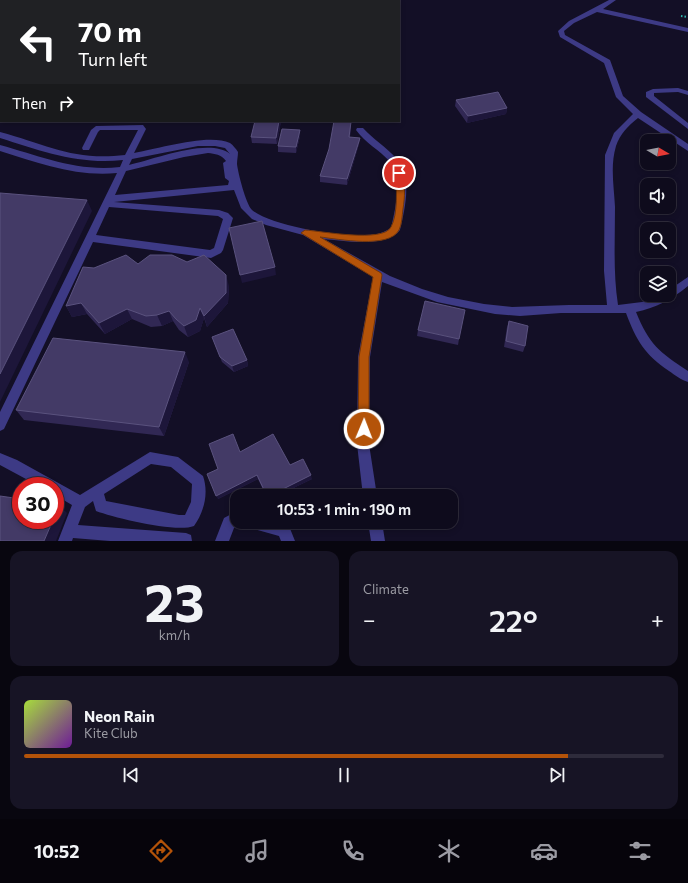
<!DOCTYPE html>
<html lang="en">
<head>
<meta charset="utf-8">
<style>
	body { margin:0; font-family:Commissioner,sans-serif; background:#171425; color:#f1f3f6; height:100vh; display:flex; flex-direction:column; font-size:15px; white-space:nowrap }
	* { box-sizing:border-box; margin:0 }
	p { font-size:13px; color:#9b9ba3 }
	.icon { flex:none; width:22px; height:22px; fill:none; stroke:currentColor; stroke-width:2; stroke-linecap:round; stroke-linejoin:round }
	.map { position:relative; height:541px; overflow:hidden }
	.panel { display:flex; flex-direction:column; gap:10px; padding:10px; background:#08060f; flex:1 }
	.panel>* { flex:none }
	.top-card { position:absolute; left:0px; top:0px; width:400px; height:122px; box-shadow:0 2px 6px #0003,0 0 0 1px #2e2b3b; background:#202124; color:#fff; overflow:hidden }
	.needle { width:26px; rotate:100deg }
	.fabs { position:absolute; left:640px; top:134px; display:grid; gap:8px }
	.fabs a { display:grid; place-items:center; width:36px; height:36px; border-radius:8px; background:#0e0b1c; box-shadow:0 2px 6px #0003,0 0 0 1px #2e2b3b; font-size:20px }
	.speed { position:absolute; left:12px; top:477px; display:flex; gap:8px; font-size:20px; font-weight:700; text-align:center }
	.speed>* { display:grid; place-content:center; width:52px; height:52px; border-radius:50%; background:#0e0b1c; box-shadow:0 2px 6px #0003,0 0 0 1px #2e2b3b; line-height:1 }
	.speed .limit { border:6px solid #d22; background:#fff; color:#111 }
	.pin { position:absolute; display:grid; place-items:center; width:34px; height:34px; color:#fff; margin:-17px; border:2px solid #fff; border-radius:50%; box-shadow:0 1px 4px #0007 }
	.me { position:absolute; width:44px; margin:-22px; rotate:1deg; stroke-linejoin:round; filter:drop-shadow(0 0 3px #0008) }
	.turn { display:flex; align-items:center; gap:14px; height:84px; padding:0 12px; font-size:18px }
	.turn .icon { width:52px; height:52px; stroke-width:2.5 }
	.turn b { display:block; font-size:28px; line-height:34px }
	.then { display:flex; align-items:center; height:38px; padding:0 12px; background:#0003; gap:8px; font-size:15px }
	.big { font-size:30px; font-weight:600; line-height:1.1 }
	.panel .widget { flex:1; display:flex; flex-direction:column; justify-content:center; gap:6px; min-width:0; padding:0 14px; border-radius:12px; background:#171425 }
	.panel .dial { align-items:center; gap:0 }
	.dial b { font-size:52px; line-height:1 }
	.song { display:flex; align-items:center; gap:12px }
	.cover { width:48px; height:48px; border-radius:6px; background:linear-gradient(135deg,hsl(80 70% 55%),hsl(280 70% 35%)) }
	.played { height:4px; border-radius:2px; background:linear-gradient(90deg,#b45309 85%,#2e2b3b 85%) }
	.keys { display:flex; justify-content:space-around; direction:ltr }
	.heat { display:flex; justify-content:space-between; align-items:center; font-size:22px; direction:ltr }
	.panel .tiles { flex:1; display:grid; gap:10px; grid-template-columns:1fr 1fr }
	.widget:last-child { grid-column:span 2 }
	.trip { position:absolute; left:230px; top:489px; width:228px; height:40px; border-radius:12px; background:#0e0b1c; box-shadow:0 2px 6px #0003,0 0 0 1px #2e2b3b; font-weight:600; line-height:40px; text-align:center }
	.tabs { display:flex; height:64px; justify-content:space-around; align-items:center; background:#06040b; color:#9b9ba3 }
	.tabs .icon { width:28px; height:28px }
	.tabs .current { color:#b45309 }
	.tabs b { font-size:18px; color:#f1f3f6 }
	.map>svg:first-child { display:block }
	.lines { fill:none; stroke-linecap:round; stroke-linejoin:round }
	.path { stroke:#2fb8b0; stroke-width:2; stroke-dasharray:1.5 2; stroke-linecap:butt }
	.minor { fill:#3d3a85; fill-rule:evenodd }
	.wall { fill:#312854 }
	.shaded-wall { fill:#1d163a }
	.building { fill:#433a66; stroke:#5a527e }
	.route { fill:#b45309; stroke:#753606 }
</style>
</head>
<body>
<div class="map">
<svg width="688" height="541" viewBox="0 0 688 541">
	<rect width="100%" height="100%" fill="#130f26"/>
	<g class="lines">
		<path class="path" d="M681,16L688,17"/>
		<path class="minor" d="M609,0H616L603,9L688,28V32L597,12L574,23L564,31L565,35L610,60L623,96L641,112L688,144V151L638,118C628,126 620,134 616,146C610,166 614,187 615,207C615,240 613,273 618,305L642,302L660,295H669V290L688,277V286C672,299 656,308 636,312C649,344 659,352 688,371V382C681,380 675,375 669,371C645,355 636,340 626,313H561L520,316L495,314L437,302L382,282L370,357L369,444L377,496H363L357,444L358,357L373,277L303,235L266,225L252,219L241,208L234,190L114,202L219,210L228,213L233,218L223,250L221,253L211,258L93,242L4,429L0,431V412L117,173C76,177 38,163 0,151V145C40,156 77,172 120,167L123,160C79,165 41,151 0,138V132C48,145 73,161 125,155L138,130H100L98,132L89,150H83L82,148L91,130L96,126L143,125L146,129L134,153C158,149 208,133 230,143C233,145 236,149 238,152C238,156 237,160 237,164C238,173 246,204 252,210C273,227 350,239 377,234C382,233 386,231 391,228C395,211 403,177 390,162C380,150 365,143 356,130L357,128H363C373,139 386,147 396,158C413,176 405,208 400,230C388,248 343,241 324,239L390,276L422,289L448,297L484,304L512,307L569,305H607L604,271L605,155L614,133L633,114L616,97L604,63L560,37L558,31L569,21ZM198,146H215L225,148L230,154C209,137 153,160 129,165L132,159ZM208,153C215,154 221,154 226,161L223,163L225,178L229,181L228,185L115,195L126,171L184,157ZM109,207L218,216L223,219L214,248L210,250L96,235Z
			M678,88L688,91V95L678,92L654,93V96L688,123V129L646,97V92L653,89Z
			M150,452L178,457L203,476C209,493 204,512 194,526C176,533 115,518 96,511L93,501L85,507L78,525L186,533L191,535L192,541H110L73,538L72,541H58L72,505L55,495V486H39L0,465V453L17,460L80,495ZM151,464L171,467L192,484L191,502L185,515H179L106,501L104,494Z
			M237,511V522H242L234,528L229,541H215L224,518Z
			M245,522C260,522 275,520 289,526L295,541H281L279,536L247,527Z
			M368,522H382L385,541H371Z"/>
	</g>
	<path class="wall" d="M456,100L507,108L506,114L467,123L455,106Z
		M281,121L277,144L252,143L251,137Z
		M351,122V128L350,137L360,138L359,144L347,185L320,182V176Z
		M300,136L296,153L278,152V146Z
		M138,264L229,286L228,303L207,327L204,318L200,331L188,337L179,330L173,321L162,326L151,327L132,319L105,334L87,314L72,317L66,306L94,268Z
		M509,321L525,346L523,352L504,347L507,327Z
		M418,330L459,339L458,345L417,336Z
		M212,337L247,360L248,366L234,372L222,362Z
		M189,362L164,436L24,420L16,410Z
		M240,452L290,465L312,479L277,496H266L258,479L218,499V469Z"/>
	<path class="shaded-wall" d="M507,108L506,114L467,123L468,116Z
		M279,121H281L277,144L276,138Z
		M351,122V128L349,143V137Z
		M300,130V136L296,153V147Z
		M360,138L359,144L347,185V179Z
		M87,200L92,211L0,402V374Z
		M275,267L276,275L242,283L240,275Z
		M226,275L229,286L228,303L207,327L204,316Z
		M81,303L87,314L72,317L66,306Z
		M200,308L204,318L200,331L188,337L184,326Z
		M127,309L132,319L105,334L99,323Z
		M169,311L173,321L162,326L157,315Z
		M185,352L189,362L164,436L159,427Z
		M247,360L248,366L234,372L232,366Z
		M257,475L258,479L218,499L216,496Z
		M311,475L312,479L277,496H269Z
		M59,505L67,513L56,541H44L53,520H55V515Z"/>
	<path class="building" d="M498,92L507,108L468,116L456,100Z
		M255,121H279L276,138L251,137Z
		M334,121L351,122L349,137L360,138L347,179L320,176L329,149Z
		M282,129L300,130L296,147L278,146Z
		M0,193L87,200L0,374Z
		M262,221L275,267L240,275L229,228Z
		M126,255L138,264L150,255H172L187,262L204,255L226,275V293L204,316L200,308L196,320L184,326L176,319L169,311L157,315L146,316L127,309L99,323L81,303L66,306L83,267L94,268Z
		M425,301L465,310L459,339L418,330Z
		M509,321L528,326L525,346L506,341Z
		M233,329L247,360L232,366L220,357L212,337Z
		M53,338L185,352L159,427L16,410Z
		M233,434L240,452L273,434L290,465L303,459L311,475L269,496H267L257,475L216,496L207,474L218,469L209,444Z
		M0,496L21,499V520H53L44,541H0Z
		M55,504L59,505L55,515Z"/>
	<path class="route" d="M399,170L403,173C405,186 405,196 403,209C402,216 402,224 399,230C389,249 338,239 320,237L381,273L382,275L369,357V429L367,433L364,434L360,433L358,429L359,357L373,277L301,233L305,230C321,231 383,243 391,227C398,215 397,186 395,173Z"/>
</svg>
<div class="fabs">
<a><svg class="needle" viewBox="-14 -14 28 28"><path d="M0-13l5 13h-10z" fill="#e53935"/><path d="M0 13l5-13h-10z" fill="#9b9ba3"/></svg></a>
<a><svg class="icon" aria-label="sound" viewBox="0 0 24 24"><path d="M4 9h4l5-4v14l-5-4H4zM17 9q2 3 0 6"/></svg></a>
<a><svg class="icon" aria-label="search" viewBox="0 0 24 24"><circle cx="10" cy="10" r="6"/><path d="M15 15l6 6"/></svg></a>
<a><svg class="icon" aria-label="layers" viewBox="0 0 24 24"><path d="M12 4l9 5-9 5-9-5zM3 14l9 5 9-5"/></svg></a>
</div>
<div class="speed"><div class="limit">30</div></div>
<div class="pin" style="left:399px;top:173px;background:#d93025"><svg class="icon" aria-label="arrive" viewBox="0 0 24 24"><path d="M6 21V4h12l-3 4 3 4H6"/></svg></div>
<svg class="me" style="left:364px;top:429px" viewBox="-20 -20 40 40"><circle r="17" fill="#b45309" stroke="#fff" stroke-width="3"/><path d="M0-11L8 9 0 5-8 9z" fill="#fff"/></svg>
<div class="trip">10:53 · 1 min · 190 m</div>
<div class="top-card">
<div class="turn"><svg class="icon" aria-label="left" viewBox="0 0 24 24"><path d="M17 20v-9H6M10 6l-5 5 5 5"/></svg><div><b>70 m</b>Turn left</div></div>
<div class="then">Then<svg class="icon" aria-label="right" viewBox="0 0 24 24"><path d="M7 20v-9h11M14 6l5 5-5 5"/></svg></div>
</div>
</div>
<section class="panel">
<div class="tiles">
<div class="widget dial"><b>23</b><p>km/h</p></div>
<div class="widget"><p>Climate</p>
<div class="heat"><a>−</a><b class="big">22°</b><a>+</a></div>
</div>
<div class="widget">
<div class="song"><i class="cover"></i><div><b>Neon Rain</b><p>Kite Club</p></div></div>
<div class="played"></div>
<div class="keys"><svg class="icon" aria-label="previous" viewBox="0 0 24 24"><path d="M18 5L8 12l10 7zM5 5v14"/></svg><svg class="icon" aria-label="pause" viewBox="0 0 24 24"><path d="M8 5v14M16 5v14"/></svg><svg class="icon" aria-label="next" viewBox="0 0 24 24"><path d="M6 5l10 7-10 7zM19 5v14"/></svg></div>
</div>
</div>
</section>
<nav class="tabs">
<b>10:52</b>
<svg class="icon current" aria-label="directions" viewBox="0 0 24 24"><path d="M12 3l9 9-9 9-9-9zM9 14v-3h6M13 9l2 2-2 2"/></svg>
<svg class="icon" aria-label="music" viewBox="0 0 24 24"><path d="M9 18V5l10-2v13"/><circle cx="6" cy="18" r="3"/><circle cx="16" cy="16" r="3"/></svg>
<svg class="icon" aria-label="phone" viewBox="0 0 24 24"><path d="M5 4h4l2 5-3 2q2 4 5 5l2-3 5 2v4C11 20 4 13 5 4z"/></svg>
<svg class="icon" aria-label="climate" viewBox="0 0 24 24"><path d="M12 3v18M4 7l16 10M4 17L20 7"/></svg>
<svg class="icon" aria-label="car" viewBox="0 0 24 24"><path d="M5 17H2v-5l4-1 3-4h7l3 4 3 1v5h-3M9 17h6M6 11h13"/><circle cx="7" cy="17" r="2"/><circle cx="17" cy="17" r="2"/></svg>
<svg class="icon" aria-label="filters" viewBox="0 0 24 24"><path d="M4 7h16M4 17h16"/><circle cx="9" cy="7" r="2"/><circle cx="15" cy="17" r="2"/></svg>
</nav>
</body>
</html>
